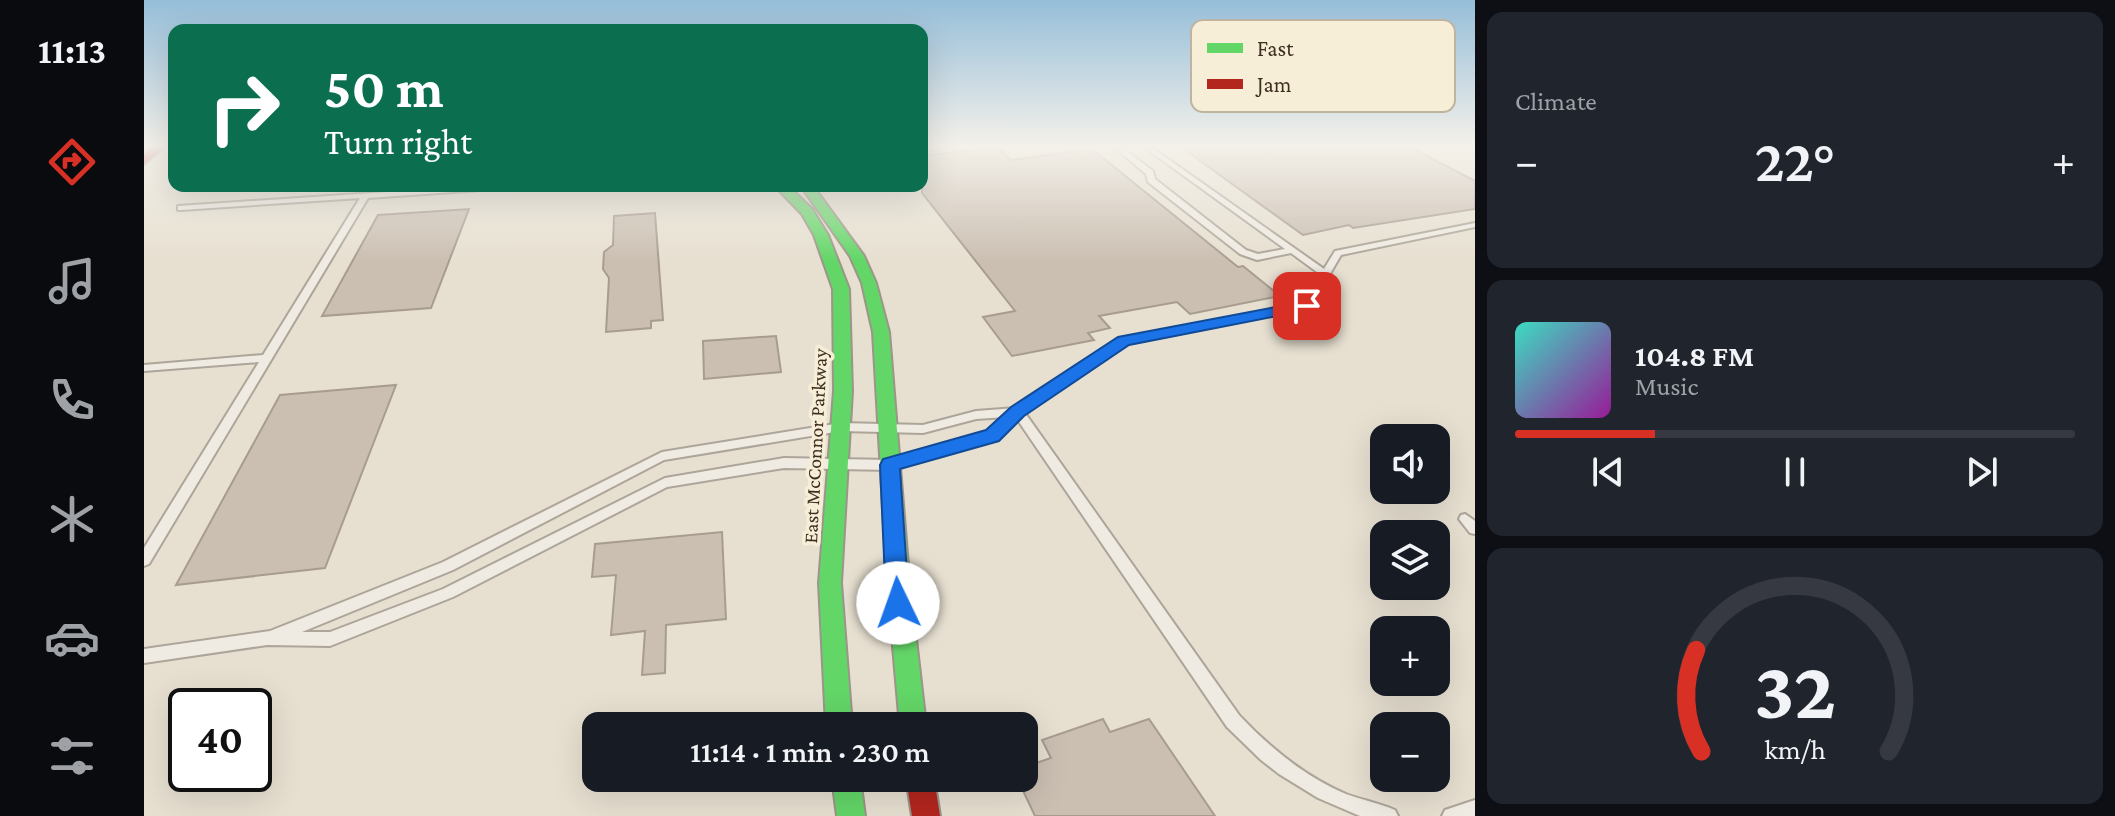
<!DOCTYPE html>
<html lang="en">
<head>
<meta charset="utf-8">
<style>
	body { margin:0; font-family:"Crimson Pro",serif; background:#20242c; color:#f1f3f6; height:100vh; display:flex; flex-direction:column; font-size:30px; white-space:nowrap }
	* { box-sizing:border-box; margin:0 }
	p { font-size:26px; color:#9ea1a6 }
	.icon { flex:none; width:44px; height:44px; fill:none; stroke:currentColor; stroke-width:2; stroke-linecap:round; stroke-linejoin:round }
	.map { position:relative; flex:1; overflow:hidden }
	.details { display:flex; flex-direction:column; gap:12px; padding:12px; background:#0d0f14; width:640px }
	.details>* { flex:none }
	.guide { position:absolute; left:24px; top:24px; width:760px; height:168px; border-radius:16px; box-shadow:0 8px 32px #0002; background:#0b6e4f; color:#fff; overflow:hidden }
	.buttons { position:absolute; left:1226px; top:424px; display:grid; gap:16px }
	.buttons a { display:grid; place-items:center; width:80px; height:80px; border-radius:16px; background:#171b24; box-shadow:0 8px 32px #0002; font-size:40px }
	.speed { position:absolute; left:24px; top:688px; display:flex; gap:16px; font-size:40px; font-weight:700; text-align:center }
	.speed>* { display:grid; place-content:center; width:104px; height:104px; border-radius:50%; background:#171b24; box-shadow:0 8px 32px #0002; line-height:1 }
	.speed .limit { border:4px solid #111; border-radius:12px; background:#fff; color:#111 }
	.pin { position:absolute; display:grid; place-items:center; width:68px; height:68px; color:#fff; margin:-34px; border-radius:16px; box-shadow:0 4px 12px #0006 }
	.me { position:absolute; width:88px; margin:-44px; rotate:357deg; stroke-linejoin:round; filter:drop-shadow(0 0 6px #0008) }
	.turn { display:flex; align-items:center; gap:28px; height:168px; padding:0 24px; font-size:36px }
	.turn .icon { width:104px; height:104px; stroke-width:2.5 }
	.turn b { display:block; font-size:56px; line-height:68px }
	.big { font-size:60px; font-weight:600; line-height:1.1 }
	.details .card { flex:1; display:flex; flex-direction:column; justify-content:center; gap:12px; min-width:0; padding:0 28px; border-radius:16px; background:#20242c }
	.details .dial { align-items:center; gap:0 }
	.dial svg { height:208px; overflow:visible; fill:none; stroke:#363941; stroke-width:7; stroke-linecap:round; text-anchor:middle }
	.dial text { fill:#f1f3f6; stroke:none }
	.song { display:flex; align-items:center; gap:24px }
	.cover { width:96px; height:96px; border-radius:12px; background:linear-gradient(135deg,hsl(170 70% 55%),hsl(300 70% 35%)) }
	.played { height:8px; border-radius:4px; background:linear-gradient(90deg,#d93025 25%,#363941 25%) }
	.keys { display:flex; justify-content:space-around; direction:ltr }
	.heat { display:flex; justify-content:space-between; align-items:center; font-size:44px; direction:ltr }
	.trip { position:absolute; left:438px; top:712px; width:456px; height:80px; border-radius:16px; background:#171b24; box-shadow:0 8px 32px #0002; font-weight:600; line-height:80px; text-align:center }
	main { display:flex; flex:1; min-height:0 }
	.menu { display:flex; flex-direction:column; width:144px; justify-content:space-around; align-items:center; background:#090b0e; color:#9ea1a6 }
	.menu .icon { width:56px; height:56px }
	.menu .active { color:#d93025 }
	.menu b { font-size:36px; color:#f1f3f6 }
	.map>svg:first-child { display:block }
	.building { fill:#cbbfb2; stroke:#a89c90; stroke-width:2 }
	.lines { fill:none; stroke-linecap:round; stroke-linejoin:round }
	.lane-casing { stroke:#ada599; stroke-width:4 }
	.fast-casing { stroke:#9c958a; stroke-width:4 }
	.jam-casing { stroke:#9c958a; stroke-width:4 }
	.lane { fill:#efebe3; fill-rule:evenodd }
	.fast { fill:#63d668; fill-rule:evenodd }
	.jam { fill:#b3261e; fill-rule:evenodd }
	.route { fill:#1a73e8; stroke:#114b97; stroke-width:2 }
	.labels { text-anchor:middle; stroke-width:7; stroke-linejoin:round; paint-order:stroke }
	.street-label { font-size:20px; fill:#3d2e20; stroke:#f7eed8 }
	.key { fill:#f7eed8; stroke:#bfb4a1; stroke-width:2 }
	.key-label { font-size:22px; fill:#3d2e20 }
</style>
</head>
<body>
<main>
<nav class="menu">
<b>11:13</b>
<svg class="icon active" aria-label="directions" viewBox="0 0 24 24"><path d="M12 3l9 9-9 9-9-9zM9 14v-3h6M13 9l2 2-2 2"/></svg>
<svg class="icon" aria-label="music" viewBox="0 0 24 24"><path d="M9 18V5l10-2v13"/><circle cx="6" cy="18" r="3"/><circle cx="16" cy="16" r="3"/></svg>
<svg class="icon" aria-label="phone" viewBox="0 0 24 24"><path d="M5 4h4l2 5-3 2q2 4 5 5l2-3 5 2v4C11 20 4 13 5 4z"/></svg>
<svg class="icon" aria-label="climate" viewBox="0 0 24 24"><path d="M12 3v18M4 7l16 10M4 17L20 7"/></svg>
<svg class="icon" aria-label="car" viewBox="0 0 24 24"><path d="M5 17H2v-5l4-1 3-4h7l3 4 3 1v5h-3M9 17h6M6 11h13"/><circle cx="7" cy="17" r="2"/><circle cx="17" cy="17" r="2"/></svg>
<svg class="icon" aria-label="filters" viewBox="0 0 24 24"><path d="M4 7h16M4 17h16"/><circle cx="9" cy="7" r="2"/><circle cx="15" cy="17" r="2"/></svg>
</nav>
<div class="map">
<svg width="1331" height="816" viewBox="0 0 1331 816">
	<rect width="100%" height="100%" fill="#e7e0d1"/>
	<path class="building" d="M853,147L867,160L948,149L1094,267L1099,266L1136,296L1046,314L1033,302L955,316L966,328L944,333L950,340L868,356L839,317L871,311L778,193V156Z
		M1062,147H1266L1331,181V209L1209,228L1205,225L1159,235L1041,150Z
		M325,209L287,308L178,316L234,215Z
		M511,213L519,320L507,321V328L462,332L465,278L459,269L460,252L469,245L470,216Z
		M632,336L637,372L560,379L559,341Z
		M252,385L181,568L32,585L136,395Z
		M578,532L582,619L522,625L521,673L498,675L501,631L467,635L472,575L448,577L451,544Z
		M959,719L966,732L1005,719L1071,816H891L873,778H880V767L907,758L898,740Z"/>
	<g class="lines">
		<g class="lane-casing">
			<path id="lane" d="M785,147H803L778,152V148Z
				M970,147H977L1009,171L1011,179L1102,250L1114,254L1141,249L1000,147H1007L1180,269L1191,251L1331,223V227L1197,255L1166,308L983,344L881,413L1095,715C1126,748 1160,776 1202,794C1218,800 1235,803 1251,810L1254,816H1216L1174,798L1135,774L1117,760L1083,727L873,419L852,439L746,470L640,468L523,487L309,597L186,646L123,645L0,663V649L126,631L299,562L518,452L697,423L779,425L832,411L872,408L976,339L1160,304L1177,275L1147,253L1113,260L1096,254L1004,182L1002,174ZM862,417L844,433L746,460L640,458L521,478L299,589L186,632H158L309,570L520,460L697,431L779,433L832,419Z
				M333,186H371L367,188L224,198L5,564L0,566V548L115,362L0,371V365L119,355L216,198L37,210H34V206Z
				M530,186H599L595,188H534Z
				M1321,514L1331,521V534L1326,533L1315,519L1317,515Z
				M1331,800V816H1298L1301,810Z"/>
		</g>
		<g class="fast-casing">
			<path id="fast" d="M631,186H644L668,209L684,235L705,289L708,391L697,583L708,726H682L675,583L690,391L689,289L670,235L658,214Z
				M657,186H669L720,256L732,283L745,332L765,578L782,726H756L743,578L729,332L718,283L706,256Z
				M688,778H716L721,816H693Z"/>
		</g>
		<g class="jam-casing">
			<path id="jam" d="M8,147H21L0,164V154Z
				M762,778H790L796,816H768Z"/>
		</g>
		<use href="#lane" class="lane"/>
		<use href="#fast" class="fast"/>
		<use href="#jam" class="jam"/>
	</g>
	<linearGradient id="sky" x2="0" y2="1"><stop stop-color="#96bed9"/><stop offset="0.56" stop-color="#f4f1ea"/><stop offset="1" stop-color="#f4f1ea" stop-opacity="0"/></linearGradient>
	<rect width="1331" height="261" fill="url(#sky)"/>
	<path class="route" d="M1163,301L1171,306L1169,309L985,345L880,416L855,441L756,469L765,603L762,611L754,614L745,611L742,603L736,465L739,459L842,430L867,407L974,337Z"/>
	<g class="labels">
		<g class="street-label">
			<text transform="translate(671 446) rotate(-87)" y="7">East McConnor Parkway</text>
		</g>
	</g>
	<rect x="1047" y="20" width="264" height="92" rx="12" class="key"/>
	<rect x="1063" y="43" width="36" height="10" fill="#63d668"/>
	<rect x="1063" y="79" width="36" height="10" fill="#b3261e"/>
	<g class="key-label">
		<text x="1113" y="56">Fast</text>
		<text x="1113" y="92">Jam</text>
	</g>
</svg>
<div class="buttons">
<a><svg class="icon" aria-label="sound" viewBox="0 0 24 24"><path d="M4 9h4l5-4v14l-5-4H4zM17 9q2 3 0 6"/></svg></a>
<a><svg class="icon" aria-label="layers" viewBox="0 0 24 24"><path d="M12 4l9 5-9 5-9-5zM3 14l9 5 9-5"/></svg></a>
<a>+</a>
<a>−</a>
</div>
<div class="speed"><div class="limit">40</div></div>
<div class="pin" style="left:1163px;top:306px;background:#d93025"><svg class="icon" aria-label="arrive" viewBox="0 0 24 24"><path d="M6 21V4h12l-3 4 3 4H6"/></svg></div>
<svg class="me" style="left:754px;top:603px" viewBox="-20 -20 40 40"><circle r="19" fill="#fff"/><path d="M0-13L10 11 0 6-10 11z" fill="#1a73e8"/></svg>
<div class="trip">11:14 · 1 min · 230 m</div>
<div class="guide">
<div class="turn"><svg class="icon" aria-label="right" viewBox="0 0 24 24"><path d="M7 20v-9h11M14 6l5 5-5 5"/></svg><div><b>50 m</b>Turn right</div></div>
</div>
</div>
<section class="details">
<div class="card"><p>Climate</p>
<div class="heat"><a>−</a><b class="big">22°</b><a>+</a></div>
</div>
<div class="card">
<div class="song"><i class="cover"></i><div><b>104.8 FM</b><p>Music</p></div></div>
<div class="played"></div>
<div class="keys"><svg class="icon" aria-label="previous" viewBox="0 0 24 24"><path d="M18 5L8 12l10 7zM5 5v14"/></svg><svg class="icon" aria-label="pause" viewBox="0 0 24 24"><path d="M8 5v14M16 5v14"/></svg><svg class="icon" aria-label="next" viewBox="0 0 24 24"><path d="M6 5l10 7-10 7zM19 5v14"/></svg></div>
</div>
<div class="card dial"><svg viewBox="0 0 100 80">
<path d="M14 69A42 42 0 1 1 86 69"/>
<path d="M14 69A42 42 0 0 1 12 30" stroke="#d93025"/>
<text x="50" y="56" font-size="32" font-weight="700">32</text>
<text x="50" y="72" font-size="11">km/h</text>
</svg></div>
</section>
</main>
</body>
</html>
